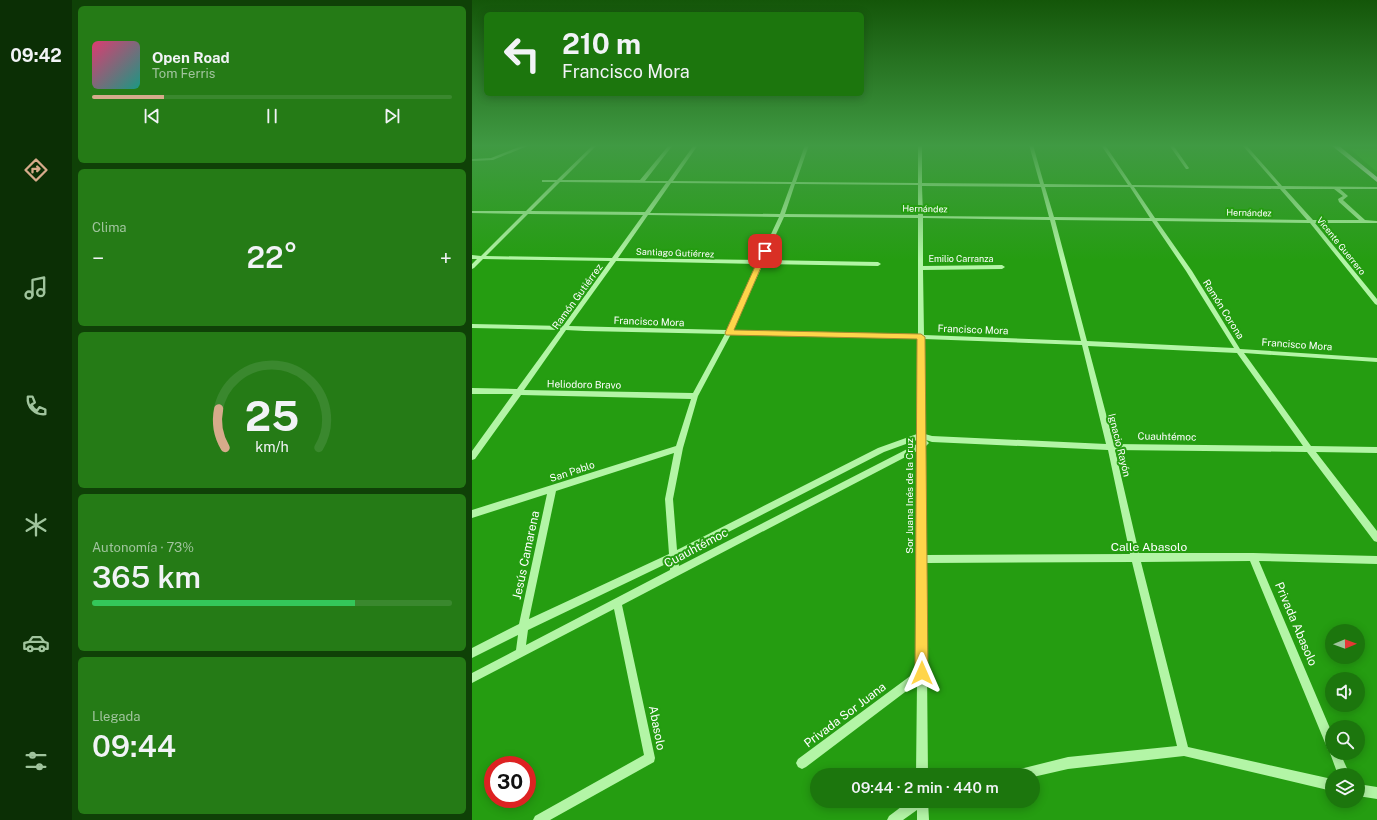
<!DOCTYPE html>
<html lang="es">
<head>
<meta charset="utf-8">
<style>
	body { margin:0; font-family:"Public Sans",sans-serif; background:#257b16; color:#f1f3f6; height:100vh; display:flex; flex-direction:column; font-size:15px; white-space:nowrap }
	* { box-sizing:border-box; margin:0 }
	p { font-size:13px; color:#a0c49d }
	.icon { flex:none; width:22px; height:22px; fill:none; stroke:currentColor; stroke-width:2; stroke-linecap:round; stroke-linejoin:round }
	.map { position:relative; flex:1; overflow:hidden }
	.details { display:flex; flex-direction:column; gap:6px; padding:6px; background:#0f4107; width:400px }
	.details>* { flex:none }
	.banner { position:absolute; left:12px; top:12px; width:380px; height:84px; border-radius:6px; box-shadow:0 2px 10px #0003; background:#1c760d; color:#f1f3f6; overflow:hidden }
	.needle { width:26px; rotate:89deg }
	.controls { position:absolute; left:853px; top:624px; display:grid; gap:8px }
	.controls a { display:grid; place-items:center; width:40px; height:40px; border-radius:50%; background:#1c760d; box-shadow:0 2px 10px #0003; font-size:20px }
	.speed { position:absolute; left:12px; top:756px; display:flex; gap:8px; font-size:20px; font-weight:700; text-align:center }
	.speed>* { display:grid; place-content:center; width:52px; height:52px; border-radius:50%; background:#1c760d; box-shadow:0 2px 10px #0003; line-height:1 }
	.speed .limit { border:6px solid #d22; background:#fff; color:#111 }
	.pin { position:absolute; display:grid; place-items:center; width:34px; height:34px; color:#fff; margin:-17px; border-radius:8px; box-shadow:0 2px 6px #0006 }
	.me { position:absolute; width:44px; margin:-22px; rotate:0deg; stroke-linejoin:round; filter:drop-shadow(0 0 3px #0008) }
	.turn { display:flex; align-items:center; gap:14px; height:84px; padding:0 12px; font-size:18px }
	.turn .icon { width:52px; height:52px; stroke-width:2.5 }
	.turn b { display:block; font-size:28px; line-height:34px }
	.big { font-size:30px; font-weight:600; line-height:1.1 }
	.details .card { flex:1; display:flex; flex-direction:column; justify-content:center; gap:6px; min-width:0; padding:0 14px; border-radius:6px; background:#257b16 }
	.details .dial { align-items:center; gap:0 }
	.dial svg { height:104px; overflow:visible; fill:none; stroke:#3a882e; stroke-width:7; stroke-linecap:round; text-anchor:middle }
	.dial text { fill:#f1f3f6; stroke:none }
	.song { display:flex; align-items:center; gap:12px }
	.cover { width:48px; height:48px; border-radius:6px; background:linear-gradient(135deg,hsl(340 70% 55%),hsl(170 70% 35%)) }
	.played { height:4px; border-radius:2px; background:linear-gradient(90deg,#d6ab8b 20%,#3a882e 20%) }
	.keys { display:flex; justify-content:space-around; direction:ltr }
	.heat { display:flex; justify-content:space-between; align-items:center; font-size:22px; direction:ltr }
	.charge { height:6px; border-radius:3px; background:linear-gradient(90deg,#34c759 73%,#3a882e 0) }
	.trip { position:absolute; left:338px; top:768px; width:230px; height:40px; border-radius:20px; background:#1c760d; box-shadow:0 2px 10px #0003; font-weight:600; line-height:40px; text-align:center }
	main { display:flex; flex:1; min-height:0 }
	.menu { display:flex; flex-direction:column; width:72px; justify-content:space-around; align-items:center; background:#0b2f05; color:#a0c49d }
	.menu .icon { width:28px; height:28px }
	.menu .on { color:#d6ab8b }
	.menu b { font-size:18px; color:#f1f3f6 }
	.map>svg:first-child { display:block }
	.green { fill:#32b819 }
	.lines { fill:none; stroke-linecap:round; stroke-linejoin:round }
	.minor { fill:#b3f5a6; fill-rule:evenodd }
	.major { fill:#f5fff4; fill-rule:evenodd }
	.route { fill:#ffd54a; stroke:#a68a30 }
	.labels { text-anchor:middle; stroke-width:4; stroke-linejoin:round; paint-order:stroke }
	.far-street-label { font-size:9px; fill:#fff; stroke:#259d11 }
	.street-label { font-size:10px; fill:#fff; stroke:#259d11 }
	.near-street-label { font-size:12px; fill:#fff; stroke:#259d11 }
</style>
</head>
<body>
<main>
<nav class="menu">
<b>09:42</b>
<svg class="icon on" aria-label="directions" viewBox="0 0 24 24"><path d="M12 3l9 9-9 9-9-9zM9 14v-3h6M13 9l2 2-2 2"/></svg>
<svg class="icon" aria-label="music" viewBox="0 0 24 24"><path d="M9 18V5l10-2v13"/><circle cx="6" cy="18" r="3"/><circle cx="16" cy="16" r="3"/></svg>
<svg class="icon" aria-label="phone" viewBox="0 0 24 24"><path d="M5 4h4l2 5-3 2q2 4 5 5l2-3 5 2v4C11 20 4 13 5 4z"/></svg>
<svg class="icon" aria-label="climate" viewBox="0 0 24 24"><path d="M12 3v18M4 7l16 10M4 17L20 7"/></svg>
<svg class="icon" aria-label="car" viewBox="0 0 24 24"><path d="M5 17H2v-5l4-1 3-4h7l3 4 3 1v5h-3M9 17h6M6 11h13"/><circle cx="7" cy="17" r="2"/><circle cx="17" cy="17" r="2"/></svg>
<svg class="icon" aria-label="filters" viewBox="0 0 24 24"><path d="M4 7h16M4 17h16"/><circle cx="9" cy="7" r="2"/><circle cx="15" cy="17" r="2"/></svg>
</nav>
<section class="details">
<div class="card">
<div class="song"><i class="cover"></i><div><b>Open Road</b><p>Tom Ferris</p></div></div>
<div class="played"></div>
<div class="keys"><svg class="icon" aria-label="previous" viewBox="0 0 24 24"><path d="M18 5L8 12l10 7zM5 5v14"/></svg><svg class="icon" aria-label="pause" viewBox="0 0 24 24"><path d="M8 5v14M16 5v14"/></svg><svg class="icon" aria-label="next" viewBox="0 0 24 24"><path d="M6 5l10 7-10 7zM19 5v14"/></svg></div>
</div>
<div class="card"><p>Clima</p>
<div class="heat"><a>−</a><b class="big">22°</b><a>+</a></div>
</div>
<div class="card dial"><svg viewBox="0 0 100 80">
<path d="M14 69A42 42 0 1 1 86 69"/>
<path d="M14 69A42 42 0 0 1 9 39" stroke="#d6ab8b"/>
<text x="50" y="56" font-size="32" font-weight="700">25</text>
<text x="50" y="72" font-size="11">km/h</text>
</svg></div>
<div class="card"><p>Autonomía · 73%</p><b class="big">365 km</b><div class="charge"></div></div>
<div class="card"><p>Llegada</p><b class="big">09:44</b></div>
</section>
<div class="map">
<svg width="905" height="820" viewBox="0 0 905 820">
	<rect width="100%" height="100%" fill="#259d11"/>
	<path class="green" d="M878,149H905V172Z"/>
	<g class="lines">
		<path class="minor" d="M52,145H58L21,160L0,161V159L19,158Z
			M121,145H125L90,180H168L197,145H201L173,181H196L222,145H226L201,181L320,182L333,145H337L324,182L446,183V145H450V183L568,184L557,145H561L572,184L656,185L629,145H633L660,185L806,186L770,145H774L810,186L905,187V189H868L876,196L871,200L893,220L905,221V223H843L905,299V305L903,304L838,223L685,221L720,271L768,349L905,358V362L772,353L839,446L905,447V453L844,452L905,531V542L902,541L835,452L643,450L667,553H781L905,556V564L787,561L860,733V753H868L878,775H866L858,753V751L856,750L778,561L669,562L716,747L860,779V791L712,756L596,769L561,777V775H542L544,771L548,769L596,757L705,746L660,562L454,563L456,775H444L445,683L334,767L330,769L326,767L324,763L326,759L445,671V451L150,605L183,758L182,762L78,820H61L63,816L172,755L142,609L0,683V673L44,650L46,635L0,658V648L47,624L75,494L0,518V510L204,446L219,399L49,395L3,459L0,460V451L41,394H0V388L45,389L88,330L0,328V324L91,326L138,261L11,259L2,268L0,269V264L5,259H0V255L9,256L51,214L0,213V211H54L83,182H70V180H85ZM88,182L194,183L173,212L59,211ZM199,183L319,184L308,214L178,213ZM323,184L446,185V215L313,214ZM450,186L569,187L577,217L451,216ZM573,187H658L678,218L582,217ZM662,187L808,189L835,220L683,218ZM813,189H862L871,196L866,199L867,202L887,220H841ZM56,214L171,215L140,258L14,256ZM176,215L307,217L287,260L146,258ZM312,217L446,218V335L261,330L291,264L406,266L409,264L406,262L292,260ZM451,218L578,220L609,341L452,335L451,270L530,269L533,267L530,265L451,266ZM583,220L680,221L714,271L762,348L615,341ZM144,261L286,264L255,330L97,326ZM94,330L113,331L253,334L221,393L52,390ZM259,334L446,339L445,434L406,448L205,550L201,499L211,448L226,396ZM452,339L610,345L634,444L460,436L453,434ZM616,346L765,353L831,446L642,444ZM445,440V444L207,566L206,558L412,452ZM454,440L460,442L636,450L658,554L454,555L453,447L457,443ZM202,453L193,499L197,554L57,619L84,491ZM198,562V570L54,645L56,630Z
			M697,145H701L717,168L716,169H714Z
			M886,784L905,787V799L886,796Z
			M437,801H456L457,820H445V810L431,820H415L417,816Z"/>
		<path class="major" d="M859,145H866L905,177V182Z"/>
	</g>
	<linearGradient id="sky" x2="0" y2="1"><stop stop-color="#145609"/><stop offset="0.56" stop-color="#409a43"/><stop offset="1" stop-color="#409a43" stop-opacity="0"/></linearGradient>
	<rect width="905" height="260" fill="url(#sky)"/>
	<path class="route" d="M293,249L296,251L262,330L449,334L453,337L456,673L455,678L450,680L445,678L443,673L445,339L254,335L253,333L290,251Z"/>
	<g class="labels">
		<g class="far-street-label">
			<text transform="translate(453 209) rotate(1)" y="3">Hernández</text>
			<text transform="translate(777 213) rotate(1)" y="3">Hernández</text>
			<text transform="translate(869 246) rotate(51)" y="3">Vicente Guerrero</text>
			<text transform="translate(203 253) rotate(2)" y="3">Santiago Gutiérrez</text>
			<text x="489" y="262">Emilio Carranza</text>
		</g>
		<g class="street-label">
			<text transform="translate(105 296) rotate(-54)" y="4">Ramón Gutiérrez</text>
			<text transform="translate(752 309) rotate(58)" y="4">Ramón Corona</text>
			<text transform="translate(177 321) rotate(2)" y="4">Francisco Mora</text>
			<text transform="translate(501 329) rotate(2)" y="4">Francisco Mora</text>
			<text transform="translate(825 344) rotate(4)" y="4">Francisco Mora</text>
			<text transform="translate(112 384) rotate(1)" y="4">Heliodoro Bravo</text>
			<text transform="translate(695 436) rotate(1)" y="4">Cuauhtémoc</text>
			<text transform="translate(648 445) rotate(76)" y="4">Ignacio Rayón</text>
			<text transform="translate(100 471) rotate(-18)" y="4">San Pablo</text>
			<text transform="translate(437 496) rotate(-90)" y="4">Sor Juana Inés de la Cruz</text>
		</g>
		<g class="near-street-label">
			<text x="677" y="551">Calle Abasolo</text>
			<text transform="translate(224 548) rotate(-28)" y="4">Cuauhtémoc</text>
			<text transform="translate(54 555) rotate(-78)" y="4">Jesús Camarena</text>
			<text transform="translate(824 624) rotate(67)" y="4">Privada Abasolo</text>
			<text transform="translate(373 715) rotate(-37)" y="4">Privada Sor Juana</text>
			<text transform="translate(185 728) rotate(79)" y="4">Abasolo</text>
		</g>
	</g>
</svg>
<div class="controls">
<a><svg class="needle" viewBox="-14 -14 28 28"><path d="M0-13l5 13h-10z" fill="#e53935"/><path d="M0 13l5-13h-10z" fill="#a0c49d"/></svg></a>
<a><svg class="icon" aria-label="sound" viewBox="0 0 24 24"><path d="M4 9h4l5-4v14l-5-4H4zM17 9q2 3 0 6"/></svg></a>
<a><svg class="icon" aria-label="search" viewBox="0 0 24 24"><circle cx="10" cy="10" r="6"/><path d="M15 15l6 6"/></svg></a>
<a><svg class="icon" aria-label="layers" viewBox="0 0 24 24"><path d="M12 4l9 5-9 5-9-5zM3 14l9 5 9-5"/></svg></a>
</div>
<div class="speed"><div class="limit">30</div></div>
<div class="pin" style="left:293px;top:251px;background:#d93025"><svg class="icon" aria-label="arrive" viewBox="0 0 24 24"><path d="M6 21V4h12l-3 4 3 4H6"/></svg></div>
<svg class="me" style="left:450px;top:673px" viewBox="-20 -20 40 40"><path d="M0-17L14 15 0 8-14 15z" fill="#ffd54a" stroke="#fff" stroke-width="4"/></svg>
<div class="trip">09:44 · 2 min · 440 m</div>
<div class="banner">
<div class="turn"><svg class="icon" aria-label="left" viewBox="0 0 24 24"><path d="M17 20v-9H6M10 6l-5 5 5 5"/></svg><div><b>210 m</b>Francisco Mora</div></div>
</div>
</div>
</main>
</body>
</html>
